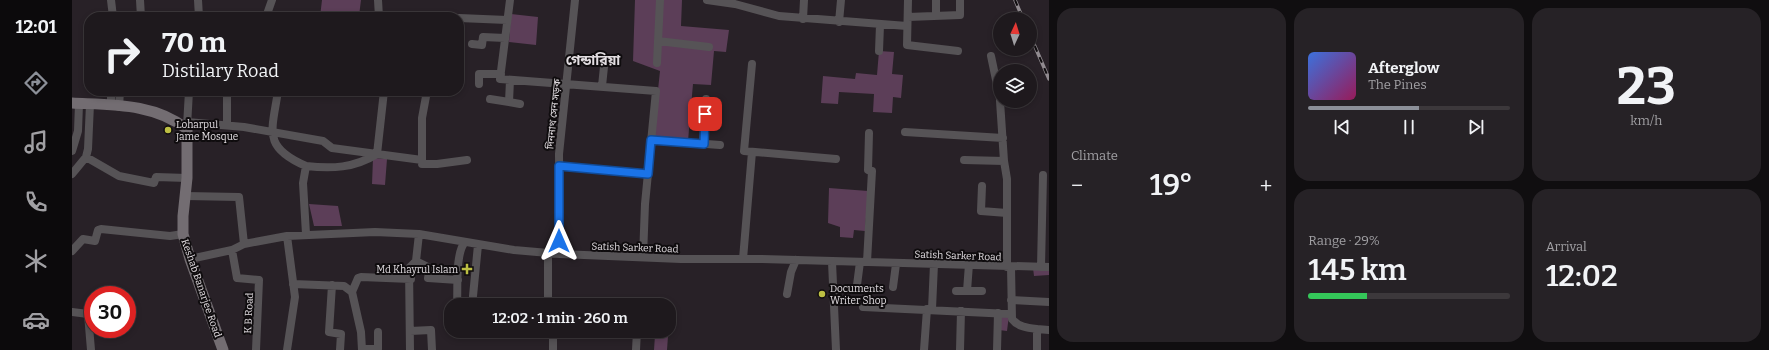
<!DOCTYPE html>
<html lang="en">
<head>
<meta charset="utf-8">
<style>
	body { margin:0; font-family:Bitter,"Noto Sans Bengali",serif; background:#262226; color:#f1f3f6; height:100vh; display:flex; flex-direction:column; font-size:15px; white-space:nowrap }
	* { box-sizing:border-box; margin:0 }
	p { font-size:13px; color:#a1a0a4 }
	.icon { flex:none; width:22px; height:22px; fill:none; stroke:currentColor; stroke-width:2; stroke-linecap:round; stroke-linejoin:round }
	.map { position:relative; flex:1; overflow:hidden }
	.panel { display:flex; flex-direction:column; gap:8px; padding:8px; background:#100e10; width:720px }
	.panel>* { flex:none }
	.guide { position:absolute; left:12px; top:12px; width:380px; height:84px; border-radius:16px; box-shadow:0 2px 6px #0003,0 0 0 1px #3c383b; background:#1e191d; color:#f1f3f6; overflow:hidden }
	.needle { width:26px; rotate:4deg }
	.tools { position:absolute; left:921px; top:12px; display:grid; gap:8px }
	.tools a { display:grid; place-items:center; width:44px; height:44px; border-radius:50%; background:#1e191d; box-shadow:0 2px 6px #0003,0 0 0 1px #3c383b; font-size:20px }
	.speed { position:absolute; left:12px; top:286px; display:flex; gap:8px; font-size:20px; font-weight:700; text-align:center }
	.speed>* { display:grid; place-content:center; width:52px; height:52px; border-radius:50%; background:#1e191d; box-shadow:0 2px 6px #0003,0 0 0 1px #3c383b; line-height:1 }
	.speed .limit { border:6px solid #d22; background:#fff; color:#111 }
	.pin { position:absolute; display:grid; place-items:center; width:34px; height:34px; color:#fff; margin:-17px; border-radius:8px; box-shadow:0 2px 6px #0006 }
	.me { position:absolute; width:44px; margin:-22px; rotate:0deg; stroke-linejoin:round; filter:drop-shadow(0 0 3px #0008) }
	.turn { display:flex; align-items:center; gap:14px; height:84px; padding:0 12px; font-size:18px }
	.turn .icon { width:52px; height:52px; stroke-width:2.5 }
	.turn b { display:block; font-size:28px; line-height:34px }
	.big { font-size:30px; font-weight:600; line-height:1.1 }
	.panel .card { flex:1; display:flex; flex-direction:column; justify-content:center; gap:6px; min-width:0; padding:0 14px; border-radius:16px; background:#262226 }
	.panel .dial { align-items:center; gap:0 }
	.dial b { font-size:52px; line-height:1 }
	.song { display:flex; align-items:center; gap:12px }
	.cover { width:48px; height:48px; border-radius:6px; background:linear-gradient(135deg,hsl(220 70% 55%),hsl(330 70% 35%)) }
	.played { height:4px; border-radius:2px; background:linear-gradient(90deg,#8c9099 55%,#3c383b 55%) }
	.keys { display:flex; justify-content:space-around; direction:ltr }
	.heat { display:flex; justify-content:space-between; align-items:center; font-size:22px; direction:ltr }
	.charge { height:6px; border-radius:3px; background:linear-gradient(90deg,#34c759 29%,#3c383b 0) }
	.panel .tiles { flex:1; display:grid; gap:8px; grid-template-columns:repeat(3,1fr) }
	.card:first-child { grid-row:span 2 }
	.trip { position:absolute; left:372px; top:298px; width:232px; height:40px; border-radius:16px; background:#1e191d; box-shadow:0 2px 6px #0003,0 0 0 1px #3c383b; font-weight:600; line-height:40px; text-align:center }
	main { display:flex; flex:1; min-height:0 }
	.tab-bar { display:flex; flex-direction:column; width:72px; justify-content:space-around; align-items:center; background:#0c0a0c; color:#a1a0a4 }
	.tab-bar .icon { width:28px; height:28px }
	.tab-bar .selected { color:#8c9099 }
	.tab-bar b { font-size:18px; color:#f1f3f6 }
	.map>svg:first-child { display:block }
	.green { fill:#5c3e58 }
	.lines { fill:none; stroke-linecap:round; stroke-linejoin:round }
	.street { stroke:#565356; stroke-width:8 }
	.secondary { stroke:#736d72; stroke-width:11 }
	.rail-casing { stroke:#918b90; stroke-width:3.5 }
	.rail { stroke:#0f0c0e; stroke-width:2; stroke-dasharray:6; stroke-linecap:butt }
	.route-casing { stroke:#114b97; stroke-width:10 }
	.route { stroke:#1a73e8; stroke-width:7 }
	.poi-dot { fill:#bdbf43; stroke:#0f0c0e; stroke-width:1.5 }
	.labels { text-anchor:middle; stroke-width:4; stroke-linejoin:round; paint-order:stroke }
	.street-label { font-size:10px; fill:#e2dde1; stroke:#0f0c0e }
	.poi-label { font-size:10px; fill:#e2dde1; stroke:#0f0c0e; text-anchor:start }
	.district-label { font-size:14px; font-weight:bold; fill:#e2dde1; stroke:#0f0c0e }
</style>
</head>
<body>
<main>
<nav class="tab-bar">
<b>12:01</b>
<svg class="icon selected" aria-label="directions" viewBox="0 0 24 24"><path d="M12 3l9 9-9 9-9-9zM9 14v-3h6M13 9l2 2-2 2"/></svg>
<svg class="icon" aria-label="music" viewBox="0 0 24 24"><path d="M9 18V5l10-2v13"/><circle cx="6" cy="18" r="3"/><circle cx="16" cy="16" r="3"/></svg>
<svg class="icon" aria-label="phone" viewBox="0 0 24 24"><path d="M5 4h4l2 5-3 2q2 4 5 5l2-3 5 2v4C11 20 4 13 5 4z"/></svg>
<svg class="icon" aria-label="climate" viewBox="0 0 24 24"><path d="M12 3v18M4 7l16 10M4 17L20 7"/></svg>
<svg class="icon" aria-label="car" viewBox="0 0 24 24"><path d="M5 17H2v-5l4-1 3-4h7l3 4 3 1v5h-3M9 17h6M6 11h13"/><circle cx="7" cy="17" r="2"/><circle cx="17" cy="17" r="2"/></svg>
</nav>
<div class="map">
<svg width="977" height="350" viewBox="0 0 977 350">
	<rect width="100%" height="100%" fill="#282127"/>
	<path class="green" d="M250,0H289L287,16L248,17Z
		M563,0H610L609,26L657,30L654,52L642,51L639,85L621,84L616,141L581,137L588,71L561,61Z
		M439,14L466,17L464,45L437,42Z
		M807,51L822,52L820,74L831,75L829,98L821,97L820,113L801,112L802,94L767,92L766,104L749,103L751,76L783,79L784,73L805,75Z
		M301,158L315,159L313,185L300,184Z
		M757,188L796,191L793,231L782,230L781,238L768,237V227L756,223Z
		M237,204L266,206L270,226H242Z
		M961,268L977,269V275L962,276Z
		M928,315H937L935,331L927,330Z
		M511,331H549V334L511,337Z
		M583,335L596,336L595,350H582Z"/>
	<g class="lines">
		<path class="street" d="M39,0L41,17
			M68,0L69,17
			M126,0L127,17
			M306,0L307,17
			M438,0L428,79L584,91L573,204L571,257
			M635,0L663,4L707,16L835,26
			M836,0L835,45L886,51
			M864,16V0
			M194,17L200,0
			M836,17L888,15V0
			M387,18L435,20
			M731,19L732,0
			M767,22L769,0
			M586,41L637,47
			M400,44L410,45L411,37L433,38
			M807,51L808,25
			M919,56L928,99
			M585,63L588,0
			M680,64L672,151L764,159
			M407,84V74H429
			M530,86L533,57
			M155,91V125
			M206,91C200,131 190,147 234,166
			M355,91L350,118V164H365L395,160
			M418,99L437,102L438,80
			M928,101L932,161L935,179V267
			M437,102L448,104
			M39,106V91
			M47,107L48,91
			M115,122L172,127L251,141L260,148L350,160
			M115,126L117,91
			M833,132L931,138
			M579,140L648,145
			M631,144L634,99
			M0,151L6,131L7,104
			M14,157L47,176L82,183L84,177L115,178
			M892,160L932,161
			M487,166L576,174
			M0,174L14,157L16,149L18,104
			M910,186L909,211L935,213
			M114,196L167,197L172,244
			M234,234L231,183L234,166C260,169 282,168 305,154L312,91
			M347,234L344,261L358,268L356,278L386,280
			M215,236L223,297L215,350
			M160,250L165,278L187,280L184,350
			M0,251L11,239L23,241L26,230L29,229L98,236L111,234
			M488,254L487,154L503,0
			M118,259L160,250L172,244L215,236L303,232L347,234L442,250L488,254L609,259H690L977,267
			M671,259L680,152
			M760,262L764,350
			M795,262L800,171L796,170L797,133
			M939,267L940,319C946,327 956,328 965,329V350
			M969,267L971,175
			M221,284L272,286L280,292L289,332L290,350
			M260,285L257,332L269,334L268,350
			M785,285L788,262
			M821,287L824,264
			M884,291H895L897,264
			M895,291H910
			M280,292L286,278L289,277L339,279
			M715,294L719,272L724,260
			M401,296L406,245
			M939,300L977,302
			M385,305C386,290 383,253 393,242
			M476,305V253
			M791,307L938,314
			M860,309L862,264
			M0,312L16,314L19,350
			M965,329L977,330
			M338,331L359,330L360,350
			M290,349H306V332
			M338,350L337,268L344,261
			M481,350V331
			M564,350L565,331
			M852,350L855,309
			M888,350L889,311
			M925,350L926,313"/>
		<path class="secondary" d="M0,103C40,105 82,103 115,129V178L111,216V234L118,259L151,350"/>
		<g class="rail-casing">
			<path id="rail" d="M943,0L951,19
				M958,35L977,79"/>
		</g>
		<use href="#rail" class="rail"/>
	</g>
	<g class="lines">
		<g class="route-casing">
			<path id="route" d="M487,241V166L576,174L579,140L632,144L633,114"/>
		</g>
		<use href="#route" class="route"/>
	</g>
	<g class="poi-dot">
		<circle cx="96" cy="130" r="4"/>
		<path d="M393 263h4v4h4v4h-4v4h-4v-4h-4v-4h4z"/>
		<circle cx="750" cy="294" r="4"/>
	</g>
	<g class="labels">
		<g class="street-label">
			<text transform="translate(481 114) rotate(-84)" y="4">দিননাথ সেন সড়ক</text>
			<text transform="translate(563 247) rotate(2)" y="4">Satish Sarker Road</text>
			<text transform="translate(886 255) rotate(2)" y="4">Satish Sarker Road</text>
			<text transform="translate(130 288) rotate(71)" y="4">Keshab Banarjee Road</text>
			<text transform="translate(176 313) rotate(-87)" y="4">K B Road</text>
		</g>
		<g class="poi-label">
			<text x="104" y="128">Loharpul<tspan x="104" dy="12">Jame Mosque</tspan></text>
			<text x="386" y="273" text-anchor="end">Md Khayrul Islam</text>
			<text x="758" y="292">Documents<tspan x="758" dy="12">Writer Shop</tspan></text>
		</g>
		<g class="district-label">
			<text x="521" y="65">গেন্ডারিয়া</text>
		</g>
	</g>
</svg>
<div class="tools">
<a><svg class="needle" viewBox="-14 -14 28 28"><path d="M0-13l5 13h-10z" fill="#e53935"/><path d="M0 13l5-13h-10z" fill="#a1a0a4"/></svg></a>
<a><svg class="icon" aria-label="layers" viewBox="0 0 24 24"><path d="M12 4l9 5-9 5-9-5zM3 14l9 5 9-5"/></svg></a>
</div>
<div class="speed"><div class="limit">30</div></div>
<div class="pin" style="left:633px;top:114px;background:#d93025"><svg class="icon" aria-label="arrive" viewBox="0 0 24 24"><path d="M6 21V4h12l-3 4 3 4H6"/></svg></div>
<svg class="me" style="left:487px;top:241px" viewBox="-20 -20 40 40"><path d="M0-17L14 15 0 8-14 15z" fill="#1a73e8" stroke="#fff" stroke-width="4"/></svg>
<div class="trip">12:02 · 1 min · 260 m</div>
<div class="guide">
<div class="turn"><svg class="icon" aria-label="right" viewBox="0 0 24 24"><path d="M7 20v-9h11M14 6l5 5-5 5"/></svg><div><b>70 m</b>Distilary Road</div></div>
</div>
</div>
<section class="panel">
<div class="tiles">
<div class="card"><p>Climate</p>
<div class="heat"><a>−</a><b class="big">19°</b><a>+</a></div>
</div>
<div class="card">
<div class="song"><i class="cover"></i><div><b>Afterglow</b><p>The Pines</p></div></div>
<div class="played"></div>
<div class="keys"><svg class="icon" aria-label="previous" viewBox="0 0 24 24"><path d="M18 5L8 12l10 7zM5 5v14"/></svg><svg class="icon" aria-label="pause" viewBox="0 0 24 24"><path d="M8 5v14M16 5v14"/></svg><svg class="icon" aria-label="next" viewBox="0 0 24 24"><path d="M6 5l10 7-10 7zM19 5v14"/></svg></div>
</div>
<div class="card dial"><b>23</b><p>km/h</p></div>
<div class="card"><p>Range · 29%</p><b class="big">145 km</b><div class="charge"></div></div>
<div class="card"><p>Arrival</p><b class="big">12:02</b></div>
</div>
</section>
</main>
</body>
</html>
